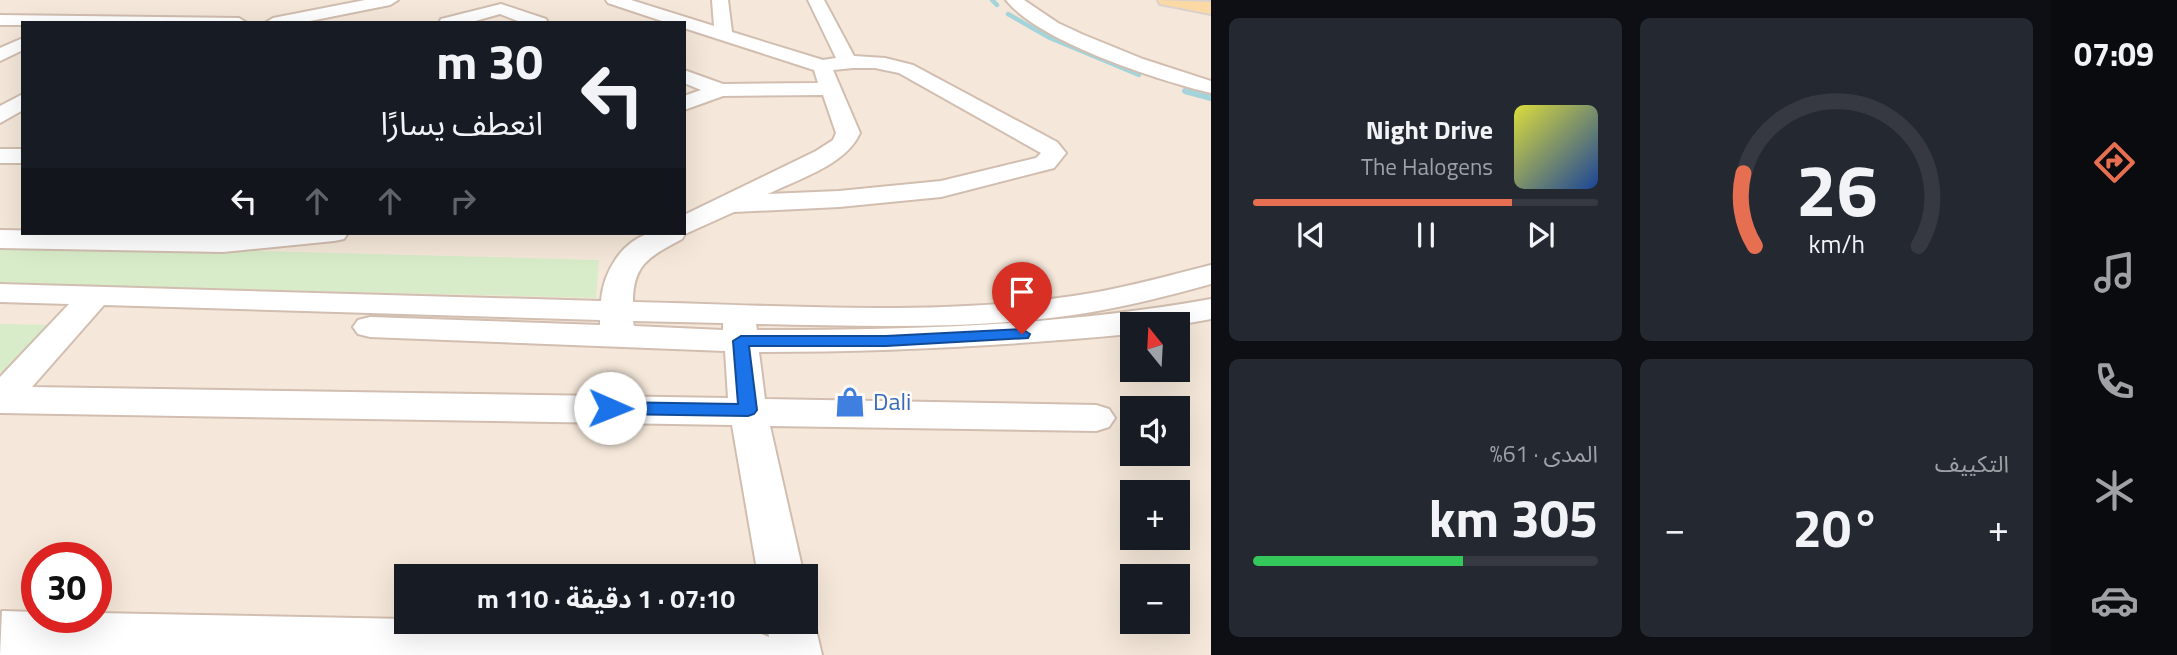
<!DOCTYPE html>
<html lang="ar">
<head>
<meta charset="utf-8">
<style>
	body { margin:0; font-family:"Titillium Web","Noto Sans Arabic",sans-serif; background:#242831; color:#f1f3f6; direction:rtl; height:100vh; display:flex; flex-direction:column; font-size:26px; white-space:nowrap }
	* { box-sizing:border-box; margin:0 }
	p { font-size:23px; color:#9ea1a6 }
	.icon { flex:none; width:38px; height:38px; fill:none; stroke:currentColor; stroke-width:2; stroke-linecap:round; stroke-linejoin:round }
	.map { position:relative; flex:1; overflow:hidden; direction:ltr }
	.side { display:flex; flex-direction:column; gap:18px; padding:18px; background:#0d0f14; width:840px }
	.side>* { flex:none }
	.banner { position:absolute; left:21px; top:21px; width:665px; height:214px; border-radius:0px; box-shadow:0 7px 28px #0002; direction:rtl; background:#171b24; color:#f1f3f6; overflow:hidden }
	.needle { width:46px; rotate:342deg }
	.fabs { position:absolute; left:1120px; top:312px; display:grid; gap:14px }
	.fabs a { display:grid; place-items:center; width:70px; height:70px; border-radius:0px; background:#171b24; box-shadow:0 7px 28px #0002; font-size:35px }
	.speed { position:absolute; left:21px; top:542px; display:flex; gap:14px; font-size:35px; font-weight:700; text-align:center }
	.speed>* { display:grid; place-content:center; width:91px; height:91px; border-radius:50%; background:#171b24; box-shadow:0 7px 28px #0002; line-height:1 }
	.speed .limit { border:10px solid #d22; background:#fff; color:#111 }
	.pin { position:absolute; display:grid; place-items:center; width:60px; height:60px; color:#fff; margin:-72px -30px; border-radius:50% 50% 50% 0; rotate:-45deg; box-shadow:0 0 7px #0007 }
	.pin .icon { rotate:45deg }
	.me { position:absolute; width:77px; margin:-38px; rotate:91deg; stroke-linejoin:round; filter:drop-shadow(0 0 5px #0008) }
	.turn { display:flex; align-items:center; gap:24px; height:147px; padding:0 28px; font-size:32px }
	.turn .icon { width:91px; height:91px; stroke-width:2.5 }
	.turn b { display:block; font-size:49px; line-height:60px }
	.lanes { display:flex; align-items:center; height:66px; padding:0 28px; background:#0003; justify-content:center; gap:35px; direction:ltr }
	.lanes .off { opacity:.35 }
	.big { font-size:52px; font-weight:700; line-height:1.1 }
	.side .card { flex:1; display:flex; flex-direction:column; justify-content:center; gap:10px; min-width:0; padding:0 24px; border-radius:10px; background:#242831 }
	.side .dial { align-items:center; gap:0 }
	.dial svg { height:182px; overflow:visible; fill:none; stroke:#363941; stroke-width:7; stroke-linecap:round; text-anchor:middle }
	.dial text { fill:#f1f3f6; stroke:none }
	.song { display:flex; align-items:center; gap:21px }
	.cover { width:84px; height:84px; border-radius:10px; background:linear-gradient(135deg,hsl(60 70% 55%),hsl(220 70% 35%)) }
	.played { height:7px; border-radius:4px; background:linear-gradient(90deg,#e76f51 75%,#363941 75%) }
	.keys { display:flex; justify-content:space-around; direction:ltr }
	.heat { display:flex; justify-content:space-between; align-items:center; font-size:38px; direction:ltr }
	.charge { height:10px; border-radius:5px; background:linear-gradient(90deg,#34c759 61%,#363941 0) }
	.side .tiles { flex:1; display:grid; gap:18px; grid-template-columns:repeat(2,1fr) }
	.trip { position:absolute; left:394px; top:564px; width:424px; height:70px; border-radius:0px; background:#171b24; box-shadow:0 7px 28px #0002; font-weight:700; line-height:70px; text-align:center; direction:rtl }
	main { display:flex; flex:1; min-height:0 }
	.menu { display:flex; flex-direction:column; width:126px; justify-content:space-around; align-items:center; background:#090b0e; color:#9ea1a6 }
	.menu .icon { width:49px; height:49px }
	.menu .on { color:#e76f51 }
	.menu b { font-size:32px; color:#f1f3f6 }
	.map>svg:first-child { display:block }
	.residential { fill:#f5e8da; fill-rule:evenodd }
	.green { fill:#d8ecc9 }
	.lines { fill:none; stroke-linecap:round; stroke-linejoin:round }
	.stream-far1 { stroke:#a5d3da; stroke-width:4.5 }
	.stream { stroke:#a5d3da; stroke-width:6 }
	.minor-casing { stroke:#d1beb0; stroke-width:4 }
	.major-casing { stroke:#dad1cd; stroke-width:4 }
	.minor { fill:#fff; fill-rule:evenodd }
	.major { fill:#fbd9a5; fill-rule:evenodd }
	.route { fill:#1a73e8; stroke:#114b97; stroke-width:2 }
	.labels { text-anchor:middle; stroke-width:5; stroke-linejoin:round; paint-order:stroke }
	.shop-label { font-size:24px; fill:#366cbe; stroke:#fffaf3; text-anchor:start }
</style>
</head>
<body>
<main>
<nav class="menu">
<b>07:09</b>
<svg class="icon on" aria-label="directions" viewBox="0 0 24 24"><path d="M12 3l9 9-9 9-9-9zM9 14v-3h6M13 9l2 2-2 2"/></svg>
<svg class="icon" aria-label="music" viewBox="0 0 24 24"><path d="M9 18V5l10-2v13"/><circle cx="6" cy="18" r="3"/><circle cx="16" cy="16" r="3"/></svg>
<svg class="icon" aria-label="phone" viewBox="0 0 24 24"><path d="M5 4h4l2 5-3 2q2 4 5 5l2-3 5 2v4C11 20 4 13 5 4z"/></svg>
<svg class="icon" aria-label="climate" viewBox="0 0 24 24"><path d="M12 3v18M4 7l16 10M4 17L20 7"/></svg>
<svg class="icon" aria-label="car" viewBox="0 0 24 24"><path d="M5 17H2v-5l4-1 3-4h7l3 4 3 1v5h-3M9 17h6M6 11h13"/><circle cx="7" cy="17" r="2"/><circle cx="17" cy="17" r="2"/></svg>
</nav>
<section class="side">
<div class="tiles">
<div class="card dial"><svg viewBox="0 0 100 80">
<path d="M14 69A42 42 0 1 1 86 69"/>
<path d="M14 69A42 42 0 0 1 9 37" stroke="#e76f51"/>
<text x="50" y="56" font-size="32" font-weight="700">26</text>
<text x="50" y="72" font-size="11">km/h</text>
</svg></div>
<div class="card">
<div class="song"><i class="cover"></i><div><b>Night Drive</b><p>The Halogens</p></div></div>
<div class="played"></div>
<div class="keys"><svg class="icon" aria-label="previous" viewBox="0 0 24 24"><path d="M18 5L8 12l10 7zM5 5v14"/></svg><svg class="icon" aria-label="pause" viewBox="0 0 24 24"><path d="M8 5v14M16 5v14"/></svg><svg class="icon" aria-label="next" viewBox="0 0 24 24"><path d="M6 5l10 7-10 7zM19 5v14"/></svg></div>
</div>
<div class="card"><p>التكييف</p>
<div class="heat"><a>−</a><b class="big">20°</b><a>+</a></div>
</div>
<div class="card"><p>المدى · 61%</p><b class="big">305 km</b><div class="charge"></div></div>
</div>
</section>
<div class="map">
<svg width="1211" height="655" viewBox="0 0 1211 655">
	<rect width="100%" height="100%" fill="#fdf6ec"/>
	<path class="residential" d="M0,0H1156L1211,10V655H0ZM23,23H684V233H23ZM1132,324H1178V369H1132ZM1132,408H1178V453H1132ZM1132,492H1178V537H1132ZM37,558H96V618H37ZM406,576H805V621H406ZM1132,576H1178V621H1132Z"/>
	<path class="green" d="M0,244L599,260L596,298L0,283Z
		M0,324L56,325L11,373L0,372Z"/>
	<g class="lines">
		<path class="stream-far1" d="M992,0L997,5
			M1008,14L1050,38L1139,75"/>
		<path class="stream" d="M1185,91L1211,98"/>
		<g class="minor-casing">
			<path id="minor" d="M365,0H398L390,5L300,23H265L273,18Z
				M606,0H631L714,26L712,0H728L732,32L823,60L836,58L808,0H824L854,56L885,58L913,65L1057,142L1066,153L1054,168L941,197L839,207L734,212L685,234L682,239C651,256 633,263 633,302C782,305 945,318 1092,293C1132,286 1171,275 1211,265V284C1172,295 1132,305 1092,312C981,331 867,326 756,324L757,330C909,330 1061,326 1211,299V319L1178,325L1132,324V334H1130C1006,346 884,352 759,352L765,399L1096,405L1109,409L1115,418L1109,427L1096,431L770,426L804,576H758L732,425L0,413V377L69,304L0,302V284L601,301C603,273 621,241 651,233C660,230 674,233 684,233V215L816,151L833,140L836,133L823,95L723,96L684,110V96L701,90L684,83V70L723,84L818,83L814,70L684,28V23H668L608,3ZM853,68H875L899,73L1041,153L1036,158L941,181L839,191L768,194C798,179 846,165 860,133L833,70ZM104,305L600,320V325L370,317L358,320L353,327L358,334L370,337L725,351L728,398L32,387ZM633,321L723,323V330L634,326Z
				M1006,0H1024L1058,23L1084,35L1143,59L1211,81V93C1158,80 1039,42 1006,0Z
				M501,4L546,19L548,23H523L500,14L468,23H439L441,19Z
				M0,15L239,18L247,23H23V25H0Z
				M23,38V50L0,61V48Z
				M23,94V110L0,123V106Z
				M0,149H23V163H0Z
				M0,230L223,234L348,233L344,239L334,241L223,252L0,248Z
				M805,605L814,621L822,655H0L2,611L37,612V618H96V613L512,621L754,631L769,637L766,621H805Z"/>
		</g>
		<g class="major-casing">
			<path id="major" d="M1158,0L1211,2V14L1160,4Z"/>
		</g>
		<use href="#minor" class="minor"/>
		<use href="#major" class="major"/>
	</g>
	<path class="route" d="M1022,329L1030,334L1028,338L886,346H749L757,410L754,414L748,416L610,414L603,412L601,408L603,404L610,402L738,404L733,341L741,336H886Z"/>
	<defs>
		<g id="shop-bare" transform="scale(2.415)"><path d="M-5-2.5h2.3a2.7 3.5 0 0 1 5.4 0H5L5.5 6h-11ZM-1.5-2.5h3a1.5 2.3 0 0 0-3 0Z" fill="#3f7fe0" stroke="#fffaf3" stroke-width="2.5" paint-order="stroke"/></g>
	</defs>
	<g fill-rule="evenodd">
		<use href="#shop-bare" x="850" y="402"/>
	</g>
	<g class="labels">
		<g class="shop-label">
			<text x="873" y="410">Dali</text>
		</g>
	</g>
</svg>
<div class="fabs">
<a><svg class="needle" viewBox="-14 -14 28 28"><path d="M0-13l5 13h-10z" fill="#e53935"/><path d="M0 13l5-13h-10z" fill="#9ea1a6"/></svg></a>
<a><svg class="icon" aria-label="sound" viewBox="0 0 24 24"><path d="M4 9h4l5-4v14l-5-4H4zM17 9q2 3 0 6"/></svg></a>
<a>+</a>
<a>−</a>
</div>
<div class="speed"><div class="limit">30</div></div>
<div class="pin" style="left:1022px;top:334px;background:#d93025"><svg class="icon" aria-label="arrive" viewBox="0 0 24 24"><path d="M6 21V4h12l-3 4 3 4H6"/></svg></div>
<svg class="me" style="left:610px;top:408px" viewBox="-20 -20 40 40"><circle r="19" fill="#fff"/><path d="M0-13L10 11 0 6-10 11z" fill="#1a73e8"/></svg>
<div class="trip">07:10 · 1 دقيقة · 110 m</div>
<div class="banner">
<div class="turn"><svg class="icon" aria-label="left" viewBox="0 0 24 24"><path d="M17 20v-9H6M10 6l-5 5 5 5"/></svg><div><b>30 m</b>انعطف يسارًا</div></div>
<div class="lanes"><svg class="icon" aria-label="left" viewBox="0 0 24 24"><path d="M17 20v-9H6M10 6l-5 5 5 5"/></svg><svg class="icon off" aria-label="ahead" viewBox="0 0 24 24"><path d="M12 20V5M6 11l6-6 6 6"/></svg><svg class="icon off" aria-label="ahead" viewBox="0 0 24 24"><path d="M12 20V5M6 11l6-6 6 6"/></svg><svg class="icon off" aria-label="right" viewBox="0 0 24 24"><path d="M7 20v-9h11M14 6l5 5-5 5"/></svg></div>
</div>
</div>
</main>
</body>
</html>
